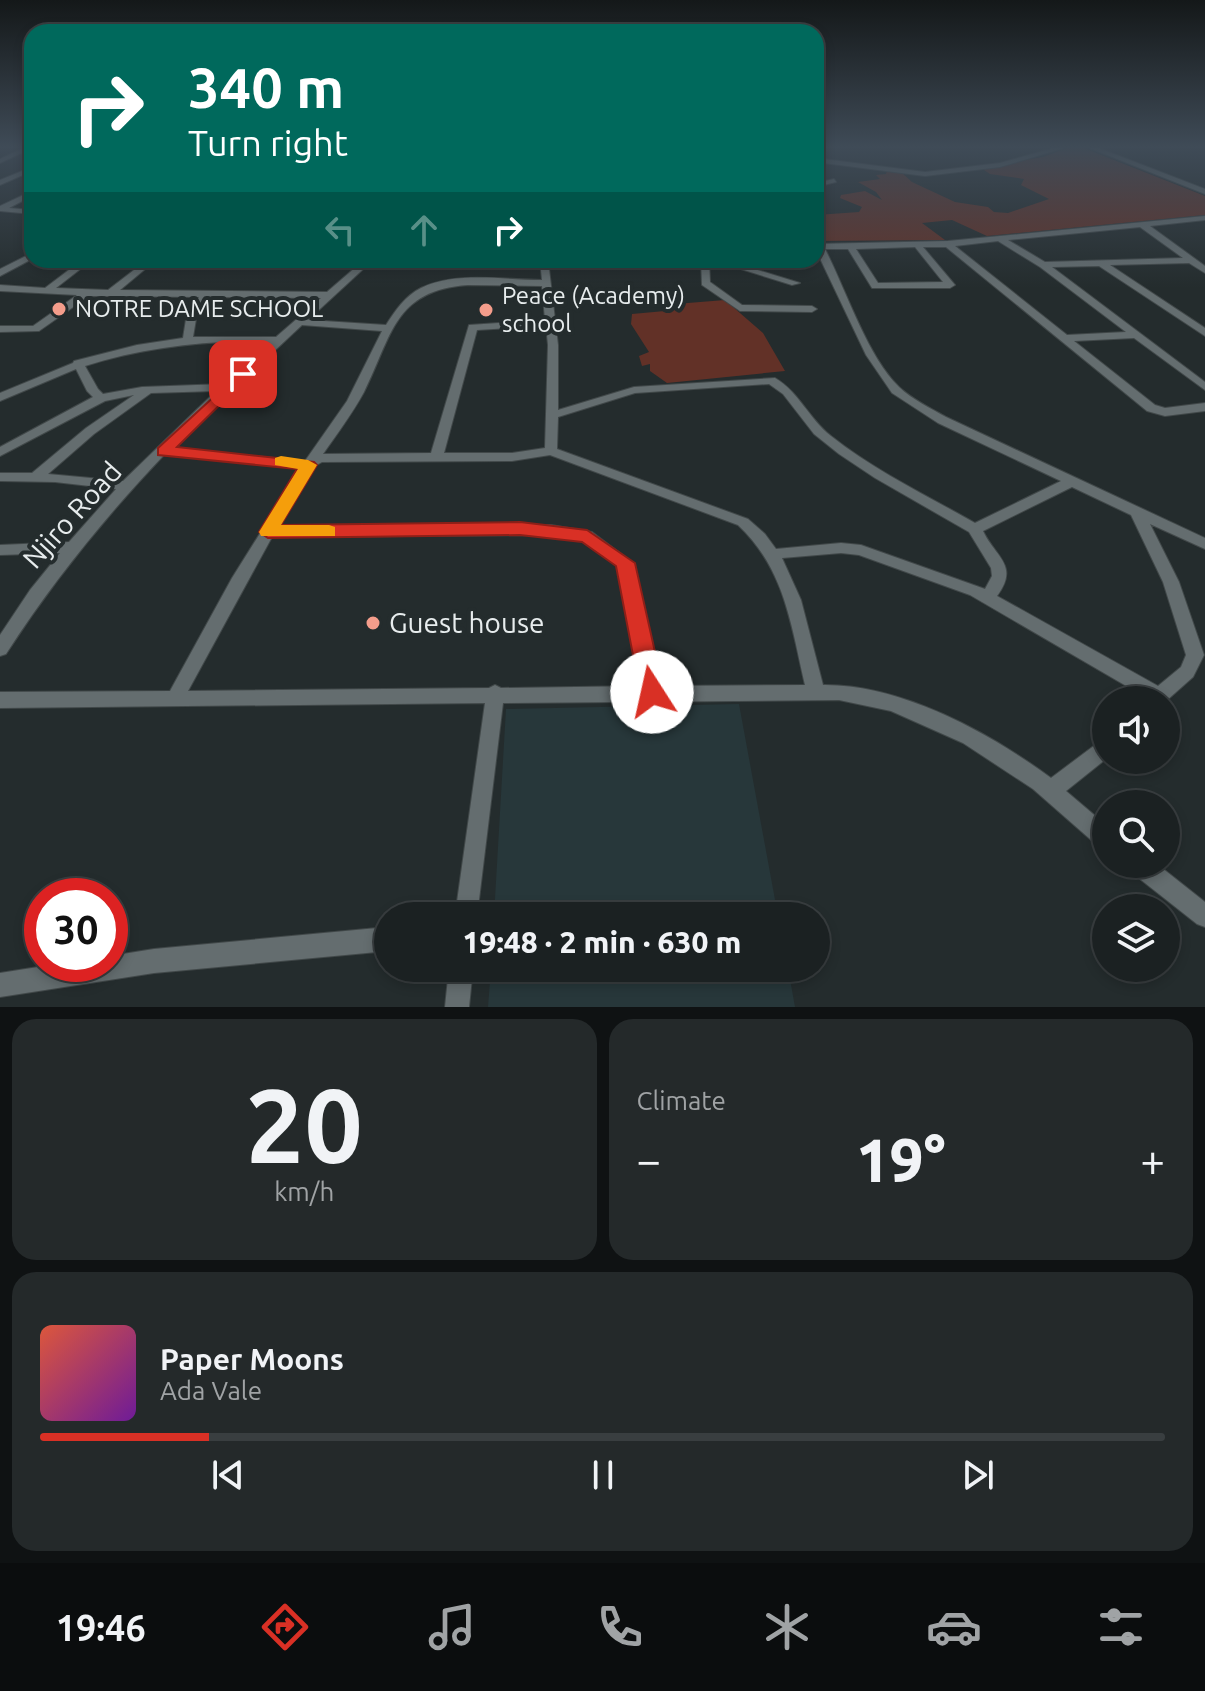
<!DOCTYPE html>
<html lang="en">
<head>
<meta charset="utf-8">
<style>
	body { margin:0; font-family:Ubuntu,sans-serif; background:#24292a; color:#f1f3f6; height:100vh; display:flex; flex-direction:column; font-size:30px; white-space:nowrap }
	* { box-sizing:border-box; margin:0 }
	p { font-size:26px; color:#a0a3a5 }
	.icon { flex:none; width:44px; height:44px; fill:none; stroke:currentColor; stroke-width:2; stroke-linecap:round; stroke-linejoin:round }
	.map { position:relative; height:1007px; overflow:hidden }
	.drawer { display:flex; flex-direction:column; gap:12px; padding:12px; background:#0f1213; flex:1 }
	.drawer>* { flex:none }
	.guide { position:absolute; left:24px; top:24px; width:800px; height:244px; border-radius:24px; box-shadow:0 4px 12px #0003,0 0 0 2px #393e40; background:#00695c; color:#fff; overflow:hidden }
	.controls { position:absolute; left:1092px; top:686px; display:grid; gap:16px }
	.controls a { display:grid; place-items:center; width:88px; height:88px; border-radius:50%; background:#1b2122; box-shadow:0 4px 12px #0003,0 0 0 2px #393e40; font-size:40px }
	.speed { position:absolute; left:24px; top:878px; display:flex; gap:16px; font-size:40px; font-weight:700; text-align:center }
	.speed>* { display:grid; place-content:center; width:104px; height:104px; border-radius:50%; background:#1b2122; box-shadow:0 4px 12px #0003,0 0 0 2px #393e40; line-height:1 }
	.speed .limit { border:12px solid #d22; background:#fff; color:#111 }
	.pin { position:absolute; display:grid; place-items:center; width:68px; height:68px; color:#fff; margin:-34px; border-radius:16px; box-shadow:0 4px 12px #0006 }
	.me { position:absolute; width:88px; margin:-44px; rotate:350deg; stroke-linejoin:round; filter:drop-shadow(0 0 6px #0008) }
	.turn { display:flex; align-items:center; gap:28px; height:168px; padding:0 32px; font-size:36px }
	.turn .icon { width:104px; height:104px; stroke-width:2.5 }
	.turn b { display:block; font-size:56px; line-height:68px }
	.lanes { display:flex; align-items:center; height:76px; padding:0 32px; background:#0003; justify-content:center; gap:40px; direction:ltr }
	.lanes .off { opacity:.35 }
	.big { font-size:60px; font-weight:800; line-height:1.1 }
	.drawer .widget { flex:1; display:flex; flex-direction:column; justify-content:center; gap:12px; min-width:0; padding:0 28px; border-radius:24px; background:#24292a }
	.drawer .dial { align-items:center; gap:0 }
	.dial b { font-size:104px; line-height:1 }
	.song { display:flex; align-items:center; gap:24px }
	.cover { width:96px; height:96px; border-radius:12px; background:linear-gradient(135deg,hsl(10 70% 55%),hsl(280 70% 35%)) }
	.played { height:8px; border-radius:4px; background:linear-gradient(90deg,#d93025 15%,#393e40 15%) }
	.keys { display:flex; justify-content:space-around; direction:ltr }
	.heat { display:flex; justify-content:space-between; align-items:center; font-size:44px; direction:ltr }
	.drawer .tiles { flex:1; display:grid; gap:12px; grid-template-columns:1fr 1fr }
	.widget:last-child { grid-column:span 2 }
	.trip { position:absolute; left:374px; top:902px; width:456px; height:80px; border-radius:40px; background:#1b2122; box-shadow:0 4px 12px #0003,0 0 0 2px #393e40; font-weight:800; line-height:80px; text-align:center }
	.tab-bar { display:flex; height:128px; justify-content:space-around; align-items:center; background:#0b0d0e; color:#a0a3a5 }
	.tab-bar .icon { width:56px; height:56px }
	.tab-bar .current { color:#d93025 }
	.tab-bar b { font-size:36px; color:#f1f3f6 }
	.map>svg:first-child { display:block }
	.built { fill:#27373a }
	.green { fill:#623127 }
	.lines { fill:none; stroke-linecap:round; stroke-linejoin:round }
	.minor-casing { stroke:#414849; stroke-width:2 }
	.minor { fill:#646d6f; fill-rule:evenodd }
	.route { fill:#d93025; stroke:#8d1f18; stroke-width:2 }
	.slow { fill:#f59e0b }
	.poi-dot { fill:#f49d8b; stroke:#242c2d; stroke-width:3 }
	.labels { text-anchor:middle; stroke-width:8; stroke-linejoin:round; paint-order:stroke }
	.far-poi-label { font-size:24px; fill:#e7eced; stroke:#242c2d; text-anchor:start }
	.street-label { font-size:28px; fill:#e7eced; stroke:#242c2d }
	.poi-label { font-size:28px; fill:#e7eced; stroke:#242c2d; text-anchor:start }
</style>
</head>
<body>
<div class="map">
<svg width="1205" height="1007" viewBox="0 0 1205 1007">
	<rect width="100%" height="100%" fill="#242c2d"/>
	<path class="built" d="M739,704L778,916H494L506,709Z
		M491,968H788L795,1007H488Z"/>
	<path class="green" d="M1070,147H1081L1205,196V215L987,236L952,220L922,223L945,240L816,241V215L859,212L862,207L840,198L841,195L865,191L882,200L876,192L858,182L880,179L876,175L886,174L887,170L901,172L912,182L955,202L988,207L994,212L1008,213L1049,199L1021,185L1024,179L990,174L981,168L1043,157Z
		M725,300L763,333L785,371L667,383L650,371V364L642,366L639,356L649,352L631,324L632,314L665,311L663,305Z"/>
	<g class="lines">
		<g class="minor-casing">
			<path id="minor" d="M25,147L32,148L0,163V159Z
				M1057,147H1067L1000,167L925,176L816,162V158L925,172L1000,163Z
				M1087,147H1096L1205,189V194Z
				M32,167V171L0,185V180Z
				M834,179L836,182L816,187V183Z
				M32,191V196L9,208L32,210V214L0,211V206Z
				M816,196L823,201V205L816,206Z
				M1205,216V220L1150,226L1205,266V273L1189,263L1110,265L1205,328V336L1099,266L1052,267L1205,382V390L1134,338L1074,341L1155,405L1165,408L1205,403V411L1165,416L1147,411L946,247H923L955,285L950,288H872L848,249H825C846,290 867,356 899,387C913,400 930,408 946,417L1205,538V549L1150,524L1179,582L1204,655L1193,677L1166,701L1146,700L1147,698L970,595L859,555L841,553L782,558L801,600L823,685C901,684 990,733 1051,778L1099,742L1106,739V759L1066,791L1106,825V849L1098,846L1033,789L963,743L891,711L839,700L503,703L477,916H455L485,703L0,708V692L170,691L232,578L301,468L164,455C106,516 53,581 6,654L0,656V635L30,590L60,553L0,555V545L69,542L116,489L55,482L0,481V473H32L86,428L134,395L105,401L0,456V447L93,397L87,391L76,369L0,401V393L73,363L74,361L137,345L183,338L187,313L199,297L89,296L39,331L0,332V326H33L77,295L0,291V285L45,288L82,260H92L56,288L108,290L147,260H156L120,290L327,292L364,260H373L308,320L386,325C395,311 405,296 421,288C456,271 504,280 542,280L540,260H548L558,345V410L634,387L775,378C799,392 809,419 831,436C875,471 926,495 975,523L1061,481L938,423L892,393L866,355L816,250V244L948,241ZM1140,227L1183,258L1045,262L1008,240ZM998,241L1040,267L1126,332L1067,335L955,246ZM915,247L943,282L878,283L856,249ZM468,285L542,286L545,320L469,325L431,453L323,454C337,434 352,414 364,392C392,336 394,290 468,285ZM208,297L321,298L276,337H193L197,313ZM302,325L382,331L347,401L305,461L171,448ZM546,326L548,345L545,448L512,453H444L477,330ZM243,341L270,343L224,384L142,387L103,394L98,389L85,366C137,349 189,343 243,341ZM769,384L783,394L814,434L839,454L875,478L969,532L991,568L992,576L985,589L861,545L841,543L776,549L765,534L748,519L557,449L558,417L635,393ZM216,391L123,481L48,474L94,434L151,393ZM550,455L738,525C785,569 791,625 805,685L660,686L633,563L592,532L551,525L277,527L315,466L322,462L512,461ZM1072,487L1131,515L1163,582L1186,655L1181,667L1158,686L997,596C1020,565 995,557 983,531ZM551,535L583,540L618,566L642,686L501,688L495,685L489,688L188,691L272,537Z
				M32,253V259L0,276V269Z
				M701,260H709L710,282L742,305L812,306L817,309L812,312L740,311L702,285Z
				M712,260H725L800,283L792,285Z
				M1128,864H1157L1205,902V927L1197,924L1131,872Z
				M388,927V951L154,973L0,997V973L57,964H110V956L154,949Z
				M449,968H473L469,1007H445Z"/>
		</g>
		<use href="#minor" class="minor"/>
	</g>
	<linearGradient id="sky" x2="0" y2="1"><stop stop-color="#141819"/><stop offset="0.51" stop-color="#3f4b57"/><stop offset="1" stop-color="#3f4b57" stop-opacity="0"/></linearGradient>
	<rect width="1205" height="288" fill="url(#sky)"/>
	<path class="route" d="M243,370L248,371V377L177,447L314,462L317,465L281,525L520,522L587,530L635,563L664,692L661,699L652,702L644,699L640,692L616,566L582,542L520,535L268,538L259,532L297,469L158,455V448Z"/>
	<path class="slow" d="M281,456L308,460L317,465L281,525H329L335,527V536H261L259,532L298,469L275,465V458Z"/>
	<g class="poi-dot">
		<circle cx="59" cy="309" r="8"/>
		<circle cx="486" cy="310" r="8"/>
		<circle cx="373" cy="623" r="8"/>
	</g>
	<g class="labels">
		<g class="far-poi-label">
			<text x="502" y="304">Peace (Academy)<tspan x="502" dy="28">school</tspan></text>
			<text x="75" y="317">NOTRE DAME SCHOOL</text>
		</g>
		<g class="street-label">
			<text transform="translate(72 515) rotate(-48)" y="10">Njiro Road</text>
		</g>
		<g class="poi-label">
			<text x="389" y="633">Guest house</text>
		</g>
	</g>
</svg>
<div class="controls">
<a><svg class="icon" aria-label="sound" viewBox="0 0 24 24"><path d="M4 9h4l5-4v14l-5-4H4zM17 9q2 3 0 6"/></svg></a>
<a><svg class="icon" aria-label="search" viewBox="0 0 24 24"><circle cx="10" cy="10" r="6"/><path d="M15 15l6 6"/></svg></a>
<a><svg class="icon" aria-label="layers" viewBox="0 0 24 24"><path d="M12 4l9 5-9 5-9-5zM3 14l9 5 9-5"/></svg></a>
</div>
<div class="speed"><div class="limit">30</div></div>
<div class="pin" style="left:243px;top:374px;background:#d93025"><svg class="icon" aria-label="arrive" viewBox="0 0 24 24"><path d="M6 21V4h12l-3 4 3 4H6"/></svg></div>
<svg class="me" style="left:652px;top:692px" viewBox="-20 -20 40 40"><circle r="19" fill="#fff"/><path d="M0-13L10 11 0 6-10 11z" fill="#d93025"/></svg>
<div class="trip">19:48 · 2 min · 630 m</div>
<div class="guide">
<div class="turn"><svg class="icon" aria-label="right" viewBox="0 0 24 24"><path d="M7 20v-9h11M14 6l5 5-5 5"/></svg><div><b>340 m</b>Turn right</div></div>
<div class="lanes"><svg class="icon off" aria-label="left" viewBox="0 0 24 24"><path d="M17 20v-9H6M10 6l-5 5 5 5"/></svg><svg class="icon off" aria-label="ahead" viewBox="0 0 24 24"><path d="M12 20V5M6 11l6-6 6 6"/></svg><svg class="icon" aria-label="right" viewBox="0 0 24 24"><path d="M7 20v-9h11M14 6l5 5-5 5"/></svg></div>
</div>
</div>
<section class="drawer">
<div class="tiles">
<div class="widget dial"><b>20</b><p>km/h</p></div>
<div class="widget"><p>Climate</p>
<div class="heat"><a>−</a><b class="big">19°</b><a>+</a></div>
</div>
<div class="widget">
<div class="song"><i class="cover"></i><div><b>Paper Moons</b><p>Ada Vale</p></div></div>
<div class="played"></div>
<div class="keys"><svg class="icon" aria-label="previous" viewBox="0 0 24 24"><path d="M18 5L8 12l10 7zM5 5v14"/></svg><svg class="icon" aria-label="pause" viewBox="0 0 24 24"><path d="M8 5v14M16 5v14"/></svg><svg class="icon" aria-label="next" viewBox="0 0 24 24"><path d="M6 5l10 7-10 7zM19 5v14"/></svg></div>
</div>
</div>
</section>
<nav class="tab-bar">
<b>19:46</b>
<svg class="icon current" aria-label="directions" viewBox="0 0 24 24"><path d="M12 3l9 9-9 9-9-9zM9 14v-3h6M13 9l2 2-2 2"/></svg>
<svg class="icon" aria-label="music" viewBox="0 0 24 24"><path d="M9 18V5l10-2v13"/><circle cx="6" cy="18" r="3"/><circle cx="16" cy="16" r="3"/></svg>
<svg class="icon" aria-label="phone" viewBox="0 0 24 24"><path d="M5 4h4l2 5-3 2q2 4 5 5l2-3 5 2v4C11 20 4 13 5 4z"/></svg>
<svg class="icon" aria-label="climate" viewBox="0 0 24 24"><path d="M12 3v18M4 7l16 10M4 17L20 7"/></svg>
<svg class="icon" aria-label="car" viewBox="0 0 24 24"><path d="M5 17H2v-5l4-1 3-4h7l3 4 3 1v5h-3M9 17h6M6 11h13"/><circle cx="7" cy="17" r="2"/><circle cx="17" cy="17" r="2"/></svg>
<svg class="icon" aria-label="filters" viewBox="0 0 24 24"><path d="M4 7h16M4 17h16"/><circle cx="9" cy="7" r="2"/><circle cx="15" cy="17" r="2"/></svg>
</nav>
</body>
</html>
